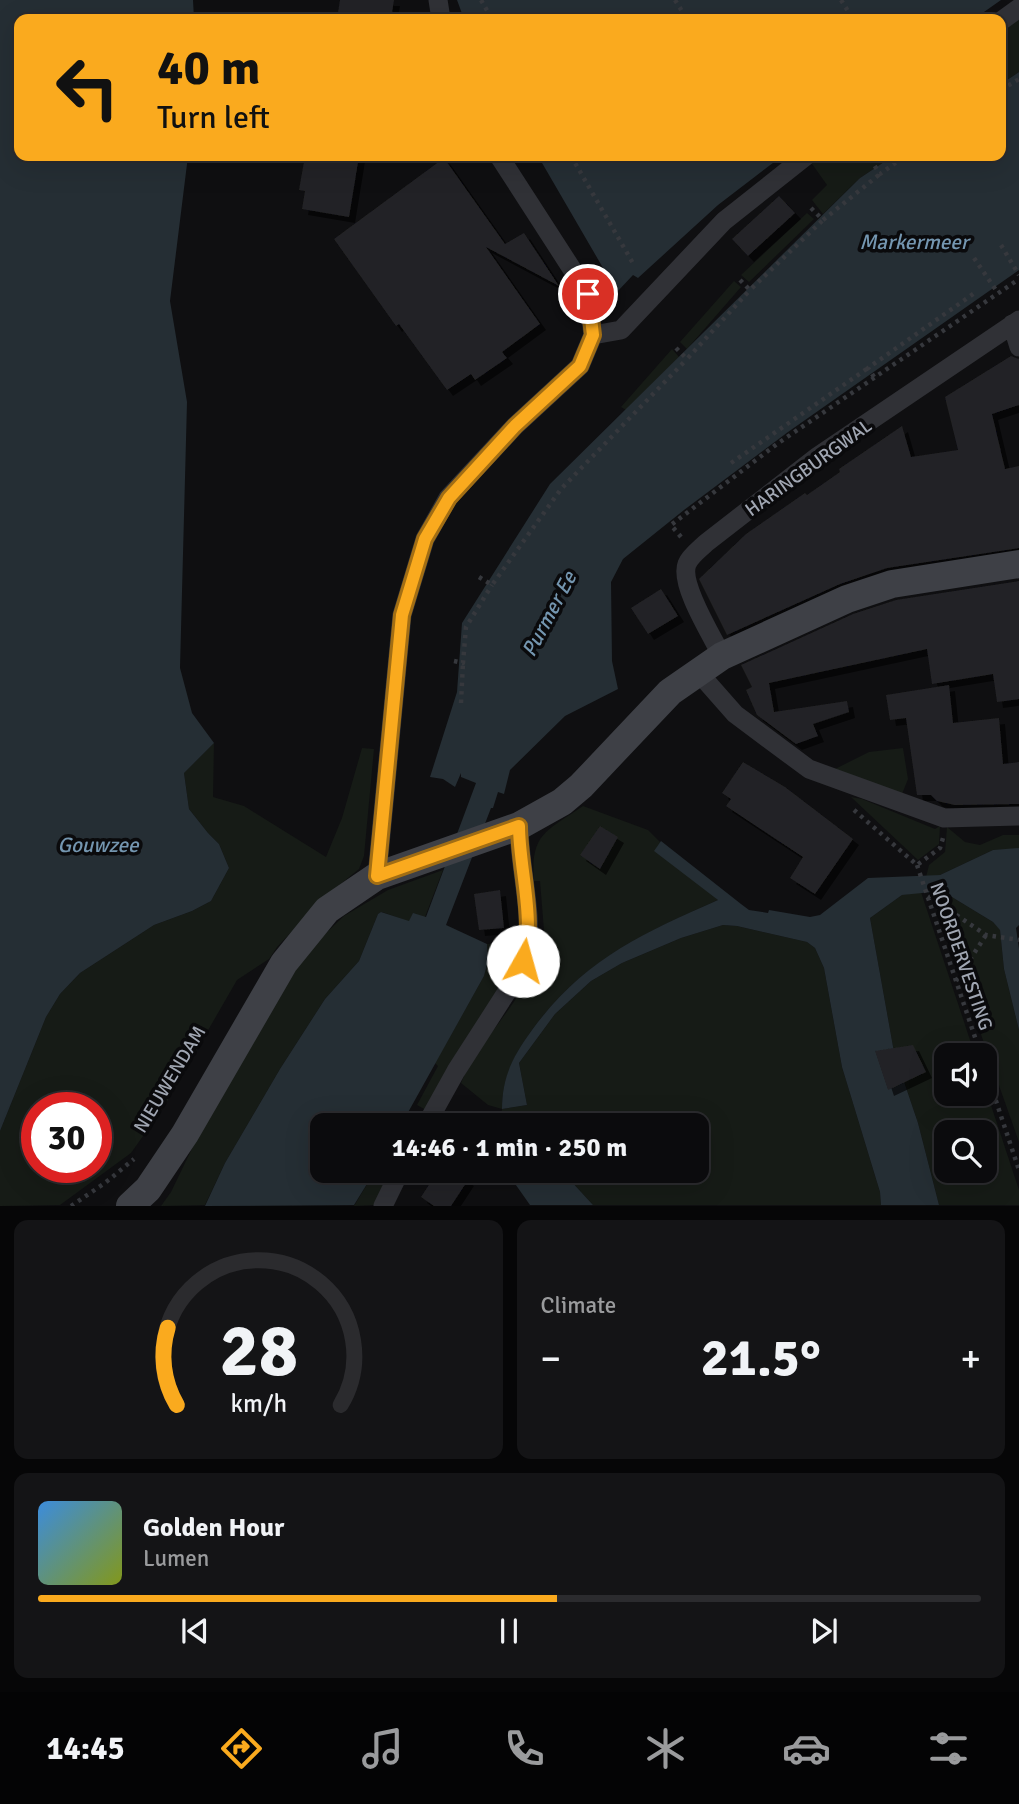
<!DOCTYPE html>
<html lang="en">
<head>
<meta charset="utf-8">
<style>
	body { margin:0; font-family:Signika,sans-serif; background:#141416; color:#f1f3f6; height:100vh; display:flex; flex-direction:column; font-size:26px; white-space:nowrap }
	* { box-sizing:border-box; margin:0 }
	p { font-size:23px; color:#9a9b9d }
	.icon { flex:none; width:38px; height:38px; fill:none; stroke:currentColor; stroke-width:2; stroke-linecap:round; stroke-linejoin:round }
	.map { position:relative; height:1206px; overflow:hidden }
	.details { display:flex; flex-direction:column; gap:14px; padding:14px; background:#060607; flex:1 }
	.details>* { flex:none }
	.hud { position:absolute; left:14px; top:14px; width:992px; height:147px; border-radius:14px; box-shadow:0 7px 28px #0002,0 0 0 2px #2b2b2e; background:#faaa1e; color:#111; overflow:hidden }
	.controls { position:absolute; left:934px; top:1043px; display:grid; gap:14px }
	.controls a { display:grid; place-items:center; width:63px; height:63px; border-radius:14px; background:#0b0b0d; box-shadow:0 7px 28px #0002,0 0 0 2px #2b2b2e; font-size:35px }
	.speed { position:absolute; left:21px; top:1092px; display:flex; gap:14px; font-size:35px; font-weight:700; text-align:center }
	.speed>* { display:grid; place-content:center; width:91px; height:91px; border-radius:50%; background:#0b0b0d; box-shadow:0 7px 28px #0002,0 0 0 2px #2b2b2e; line-height:1 }
	.speed .limit { border:10px solid #d22; background:#fff; color:#111 }
	.pin { position:absolute; display:grid; place-items:center; width:60px; height:60px; color:#fff; margin:-30px; border:4px solid #fff; border-radius:50%; box-shadow:0 2px 7px #0007 }
	.me { position:absolute; width:77px; margin:-38px; rotate:7deg; stroke-linejoin:round; filter:drop-shadow(0 0 5px #0008) }
	.turn { display:flex; align-items:center; gap:24px; height:147px; padding:0 28px; font-size:32px }
	.turn .icon { width:91px; height:91px; stroke-width:2.5 }
	.turn b { display:block; font-size:49px; line-height:60px }
	.big { font-size:52px; font-weight:700; line-height:1.1 }
	.details .widget { flex:1; display:flex; flex-direction:column; justify-content:center; gap:10px; min-width:0; padding:0 24px; border-radius:14px; background:#141416 }
	.details .dial { align-items:center; gap:0 }
	.dial svg { height:182px; overflow:visible; fill:none; stroke:#2b2b2e; stroke-width:7; stroke-linecap:round; text-anchor:middle }
	.dial text { fill:#f1f3f6; stroke:none }
	.song { display:flex; align-items:center; gap:21px }
	.cover { width:84px; height:84px; border-radius:10px; background:linear-gradient(135deg,hsl(210 70% 55%),hsl(70 70% 35%)) }
	.played { height:7px; border-radius:4px; background:linear-gradient(90deg,#faaa1e 55%,#2b2b2e 55%) }
	.keys { display:flex; justify-content:space-around; direction:ltr }
	.heat { display:flex; justify-content:space-between; align-items:center; font-size:38px; direction:ltr }
	.details .tiles { flex:1; display:grid; gap:14px; grid-template-columns:1fr 1fr }
	.widget:last-child { grid-column:span 2 }
	.trip { position:absolute; left:310px; top:1113px; width:399px; height:70px; border-radius:14px; background:#0b0b0d; box-shadow:0 7px 28px #0002,0 0 0 2px #2b2b2e; font-weight:700; line-height:70px; text-align:center }
	.tab-bar { display:flex; height:112px; justify-content:space-around; align-items:center; background:#040405; color:#9a9b9d }
	.tab-bar .icon { width:49px; height:49px }
	.tab-bar .current { color:#faaa1e }
	.tab-bar b { font-size:32px; color:#f1f3f6 }
	.map>svg:first-child { display:block }
	.green { fill:#161b16; fill-rule:evenodd }
	.water { fill:#252e34 }
	.building { fill:#222225; filter:url(#shadow) }
	.lines { fill:none; stroke-linecap:round; stroke-linejoin:round }
	.path { stroke:#36383d; stroke-width:4.5; stroke-dasharray:3.5 5; stroke-linecap:butt }
	.street { stroke:#303136; stroke-width:19 }
	.secondary { stroke:#3e4046; stroke-width:28 }
	.route-casing { stroke:#a26e14; stroke-width:18 }
	.route { stroke:#faaa1e; stroke-width:12 }
	.labels { text-anchor:middle; stroke-width:7; stroke-linejoin:round; paint-order:stroke }
	.street-label { font-size:19px; fill:#a0a6b2; stroke:#0a0a0c }
	.water-label { font-size:21px; font-style:italic; fill:#7496b0; stroke:#0a0a0c }
</style>
</head>
<body>
<div class="map">
<svg width="1019" height="1206" viewBox="0 0 1019 1206">
	<defs>
		<filter id="shadow"><feDropShadow dx="6" dy="6" stdDeviation="0" flood-color="#0009"/></filter>
	</defs>
	<rect width="100%" height="100%" fill="#0f0f11"/>
	<path class="green" d="M1019,11V72L1001,84V22Z
		M818,156H893L860,178L823,214L812,200L827,185L810,161Z
		M807,213L814,219L749,282L741,275Z
		M734,281L741,287L687,349L680,342Z
		M672,349L679,357L626,410L621,407Z
		M214,743L213,797L244,806L326,857L342,818L362,748L374,749L364,856L359,869L326,896L277,947L269,959L237,980L165,1105L131,1153L60,1205L0,1206V1131L46,1017L60,994L80,973L154,925L192,911L211,901L229,868L219,844L208,833L189,809L184,773ZM37,1108H96V1167H37Z
		M903,748L908,779L902,794L835,769L869,752Z
		M851,797L862,799L935,829L940,826L939,844L918,860Z
		M583,806L648,830L718,900C642,934 583,960 532,1030C514,1055 502,1078 502,1109L527,1105L519,1063L555,1014L591,981L622,963L681,938L723,925L737,926L807,942L815,948L824,968L842,1067L880,1192L881,1205H593L570,1180L568,1171H696V1125H500L502,1109L488,1105L461,1083C481,1034 531,997 540,943H545L540,881H534C530,833 547,831 583,806Z
		M947,827L965,842L980,845L1003,835H1019V849L993,850L940,875L926,877L929,865L945,852Z
		M443,870L425,917L410,922L382,912L378,914L359,961L325,999L280,1069L225,1163L205,1205L161,1206L171,1192L200,1132L278,998L310,948L344,916L388,890Z
		M942,891L993,922L1000,929L1004,969L1019,1030V1142L936,907Z
		M921,892L975,1055H947V1094H985V1087L1019,1190V1205H939L918,1123L894,1052L870,918L902,895ZM947,1132H985V1171H947Z
		M520,942L515,961L426,1110L417,1105L438,1066L435,1063L484,976L488,961L487,944Z
		M375,1171H389L374,1205L354,1206Z"/>
	<path class="water" d="M0,0H193L194,19H19V156H188L170,301L187,402L180,668L192,713L214,743L184,773L189,809L208,833L219,844L229,868L211,901L192,911L154,925L80,973L60,994L46,1017L0,1131Z
		M457,0H1001L974,19H464Z
		M1019,72V270L788,432L684,510L623,559L611,582L612,661L618,689L565,716L510,770L504,794L498,792L493,808H491L446,925L487,944L488,961L484,976L401,1125H322V1171H375L354,1205L205,1206L225,1163L280,1069L325,999L359,961L378,914L381,912L409,921L413,913L426,917L476,783L461,777V773L455,787L443,779L430,777L457,692L462,623L550,484L860,178L893,156H1001V84Z
		M538,156H782L718,205L638,278L633,275L617,292Z
		M661,841L741,904L749,910L768,913L769,910L810,917L820,915L868,878L940,875L993,850L1019,848V925L1016,928L1019,949V1030L1004,969L1000,930L993,922L942,891L902,895L870,918L894,1052L918,1123L939,1205H881L880,1192L842,1067L824,968L815,948L807,942L737,926L723,925L681,938L622,963L591,981L555,1014L519,1063L527,1105L502,1109C502,1077 513,1056 532,1030C583,960 641,934 718,900L654,851Z
		M506,1171H568L570,1180L593,1205H530Z"/>
	<path class="building" d="M340,0H394L391,19H337Z
		M305,156H359L349,217L302,209L305,191L299,190Z
		M444,158L505,244L524,233L559,286L486,247L540,324L502,352L507,358L475,380L471,374L447,390L399,324L396,326L334,239Z
		M779,196L795,213L748,256L732,239Z
		M1011,356L1019,359V405L992,414L1005,469L1019,466V548L887,568L840,584L727,635L699,579L746,534L805,493L807,495L840,472L839,469L902,426L911,457L958,450L945,397Z
		M1019,581V699L997,702L993,674L932,684L927,649L769,683L774,712L847,701L849,712L813,724L818,736L796,744L757,715L746,690L752,687L741,665L853,614L896,600Z
		M661,589L678,616L648,634L631,608Z
		M949,685L953,723L999,718L1003,764L1019,762V804L955,805L937,801L931,795H917L906,718L890,720L886,695Z
		M743,762L785,787L853,839L815,894L790,878L803,857L726,806L731,799L722,793Z
		M600,826L618,837L600,869L580,855Z
		M500,890L504,928L479,930L474,894Z
		M913,1045L926,1072L888,1090L875,1051Z
		M438,1171H452L468,1180L451,1206H434L421,1197Z"/>
	<g class="lines">
		<path class="path" d="M481,0L492,19
			M675,0L687,19
			M841,0L853,19
			M1001,90L1019,79
			M571,156L634,265
			M870,159L880,174L905,156
			M811,208L823,220L880,174
			M1001,245L1019,275
			M974,258L998,293
			M740,280L750,290L823,220
			M676,348L687,359L750,290
			M874,377L868,368L976,292
			M731,463L868,368
			M681,537L671,525L777,444L1019,279
			M479,577L492,585L561,489L687,359
			M454,661L463,663L466,627L492,585
			M461,703L463,663
			M854,810L917,865L940,848L943,838
			M917,865L981,1055
			M928,896L986,935L1019,940
			M956,981L986,935
			M985,1068L1019,1170
			M71,1206L105,1183L134,1159"/>
		<path class="street" d="M438,0L441,19
			M1001,21L1019,8
			M1012,324L1019,347
			M593,335L621,330L724,221L806,156
			M722,656C712,636 679,584 687,564C690,556 700,549 706,543L818,456L1019,320
			M698,672L735,714L809,769L944,818L1019,816
			M377,876L402,615L425,539L448,498L515,426L580,366L593,335L588,294L499,156
			M426,1125L456,1071L517,976C521,968 525,959 527,950C533,914 519,864 519,826
			M383,1206L400,1171"/>
		<path class="secondary" d="M130,1206L148,1189L185,1134L284,963L327,910L377,876L519,826L562,802L581,786L670,692L722,656L847,599L892,584L1019,564"/>
	</g>
	<g class="lines">
		<g class="route-casing">
			<path id="route" d="M523,961C536,921 519,868 519,826L377,876L402,615L425,539L449,498L515,426L580,366L593,335L588,294"/>
		</g>
		<use href="#route" class="route"/>
	</g>
	<g class="labels">
		<g class="street-label">
			<text transform="translate(808 467) rotate(-36)" y="7">HARINGBURGWAL</text>
			<text transform="translate(962 956) rotate(71)" y="7">NOORDERVESTING</text>
			<text transform="translate(169 1079) rotate(-59)" y="7">NIEUWENDAM</text>
		</g>
		<g class="water-label">
			<text x="914" y="249">Markermeer</text>
			<text transform="translate(549 614) rotate(-62)" y="7">Purmer Ee</text>
			<text x="98" y="852">Gouwzee</text>
		</g>
	</g>
</svg>
<div class="controls">
<a><svg class="icon" aria-label="sound" viewBox="0 0 24 24"><path d="M4 9h4l5-4v14l-5-4H4zM17 9q2 3 0 6"/></svg></a>
<a><svg class="icon" aria-label="search" viewBox="0 0 24 24"><circle cx="10" cy="10" r="6"/><path d="M15 15l6 6"/></svg></a>
</div>
<div class="speed"><div class="limit">30</div></div>
<div class="pin" style="left:588px;top:294px;background:#d93025"><svg class="icon" aria-label="arrive" viewBox="0 0 24 24"><path d="M6 21V4h12l-3 4 3 4H6"/></svg></div>
<svg class="me" style="left:523px;top:961px" viewBox="-20 -20 40 40"><circle r="19" fill="#fff"/><path d="M0-13L10 11 0 6-10 11z" fill="#faaa1e"/></svg>
<div class="trip">14:46 · 1 min · 250 m</div>
<div class="hud">
<div class="turn"><svg class="icon" aria-label="left" viewBox="0 0 24 24"><path d="M17 20v-9H6M10 6l-5 5 5 5"/></svg><div><b>40 m</b>Turn left</div></div>
</div>
</div>
<section class="details">
<div class="tiles">
<div class="widget dial"><svg viewBox="0 0 100 80">
<path d="M14 69A42 42 0 1 1 86 69"/>
<path d="M14 69A42 42 0 0 1 10 35" stroke="#faaa1e"/>
<text x="50" y="56" font-size="32" font-weight="700">28</text>
<text x="50" y="72" font-size="11">km/h</text>
</svg></div>
<div class="widget"><p>Climate</p>
<div class="heat"><a>−</a><b class="big">21.5°</b><a>+</a></div>
</div>
<div class="widget">
<div class="song"><i class="cover"></i><div><b>Golden Hour</b><p>Lumen</p></div></div>
<div class="played"></div>
<div class="keys"><svg class="icon" aria-label="previous" viewBox="0 0 24 24"><path d="M18 5L8 12l10 7zM5 5v14"/></svg><svg class="icon" aria-label="pause" viewBox="0 0 24 24"><path d="M8 5v14M16 5v14"/></svg><svg class="icon" aria-label="next" viewBox="0 0 24 24"><path d="M6 5l10 7-10 7zM19 5v14"/></svg></div>
</div>
</div>
</section>
<nav class="tab-bar">
<b>14:45</b>
<svg class="icon current" aria-label="directions" viewBox="0 0 24 24"><path d="M12 3l9 9-9 9-9-9zM9 14v-3h6M13 9l2 2-2 2"/></svg>
<svg class="icon" aria-label="music" viewBox="0 0 24 24"><path d="M9 18V5l10-2v13"/><circle cx="6" cy="18" r="3"/><circle cx="16" cy="16" r="3"/></svg>
<svg class="icon" aria-label="phone" viewBox="0 0 24 24"><path d="M5 4h4l2 5-3 2q2 4 5 5l2-3 5 2v4C11 20 4 13 5 4z"/></svg>
<svg class="icon" aria-label="climate" viewBox="0 0 24 24"><path d="M12 3v18M4 7l16 10M4 17L20 7"/></svg>
<svg class="icon" aria-label="car" viewBox="0 0 24 24"><path d="M5 17H2v-5l4-1 3-4h7l3 4 3 1v5h-3M9 17h6M6 11h13"/><circle cx="7" cy="17" r="2"/><circle cx="17" cy="17" r="2"/></svg>
<svg class="icon" aria-label="filters" viewBox="0 0 24 24"><path d="M4 7h16M4 17h16"/><circle cx="9" cy="7" r="2"/><circle cx="15" cy="17" r="2"/></svg>
</nav>
</body>
</html>
